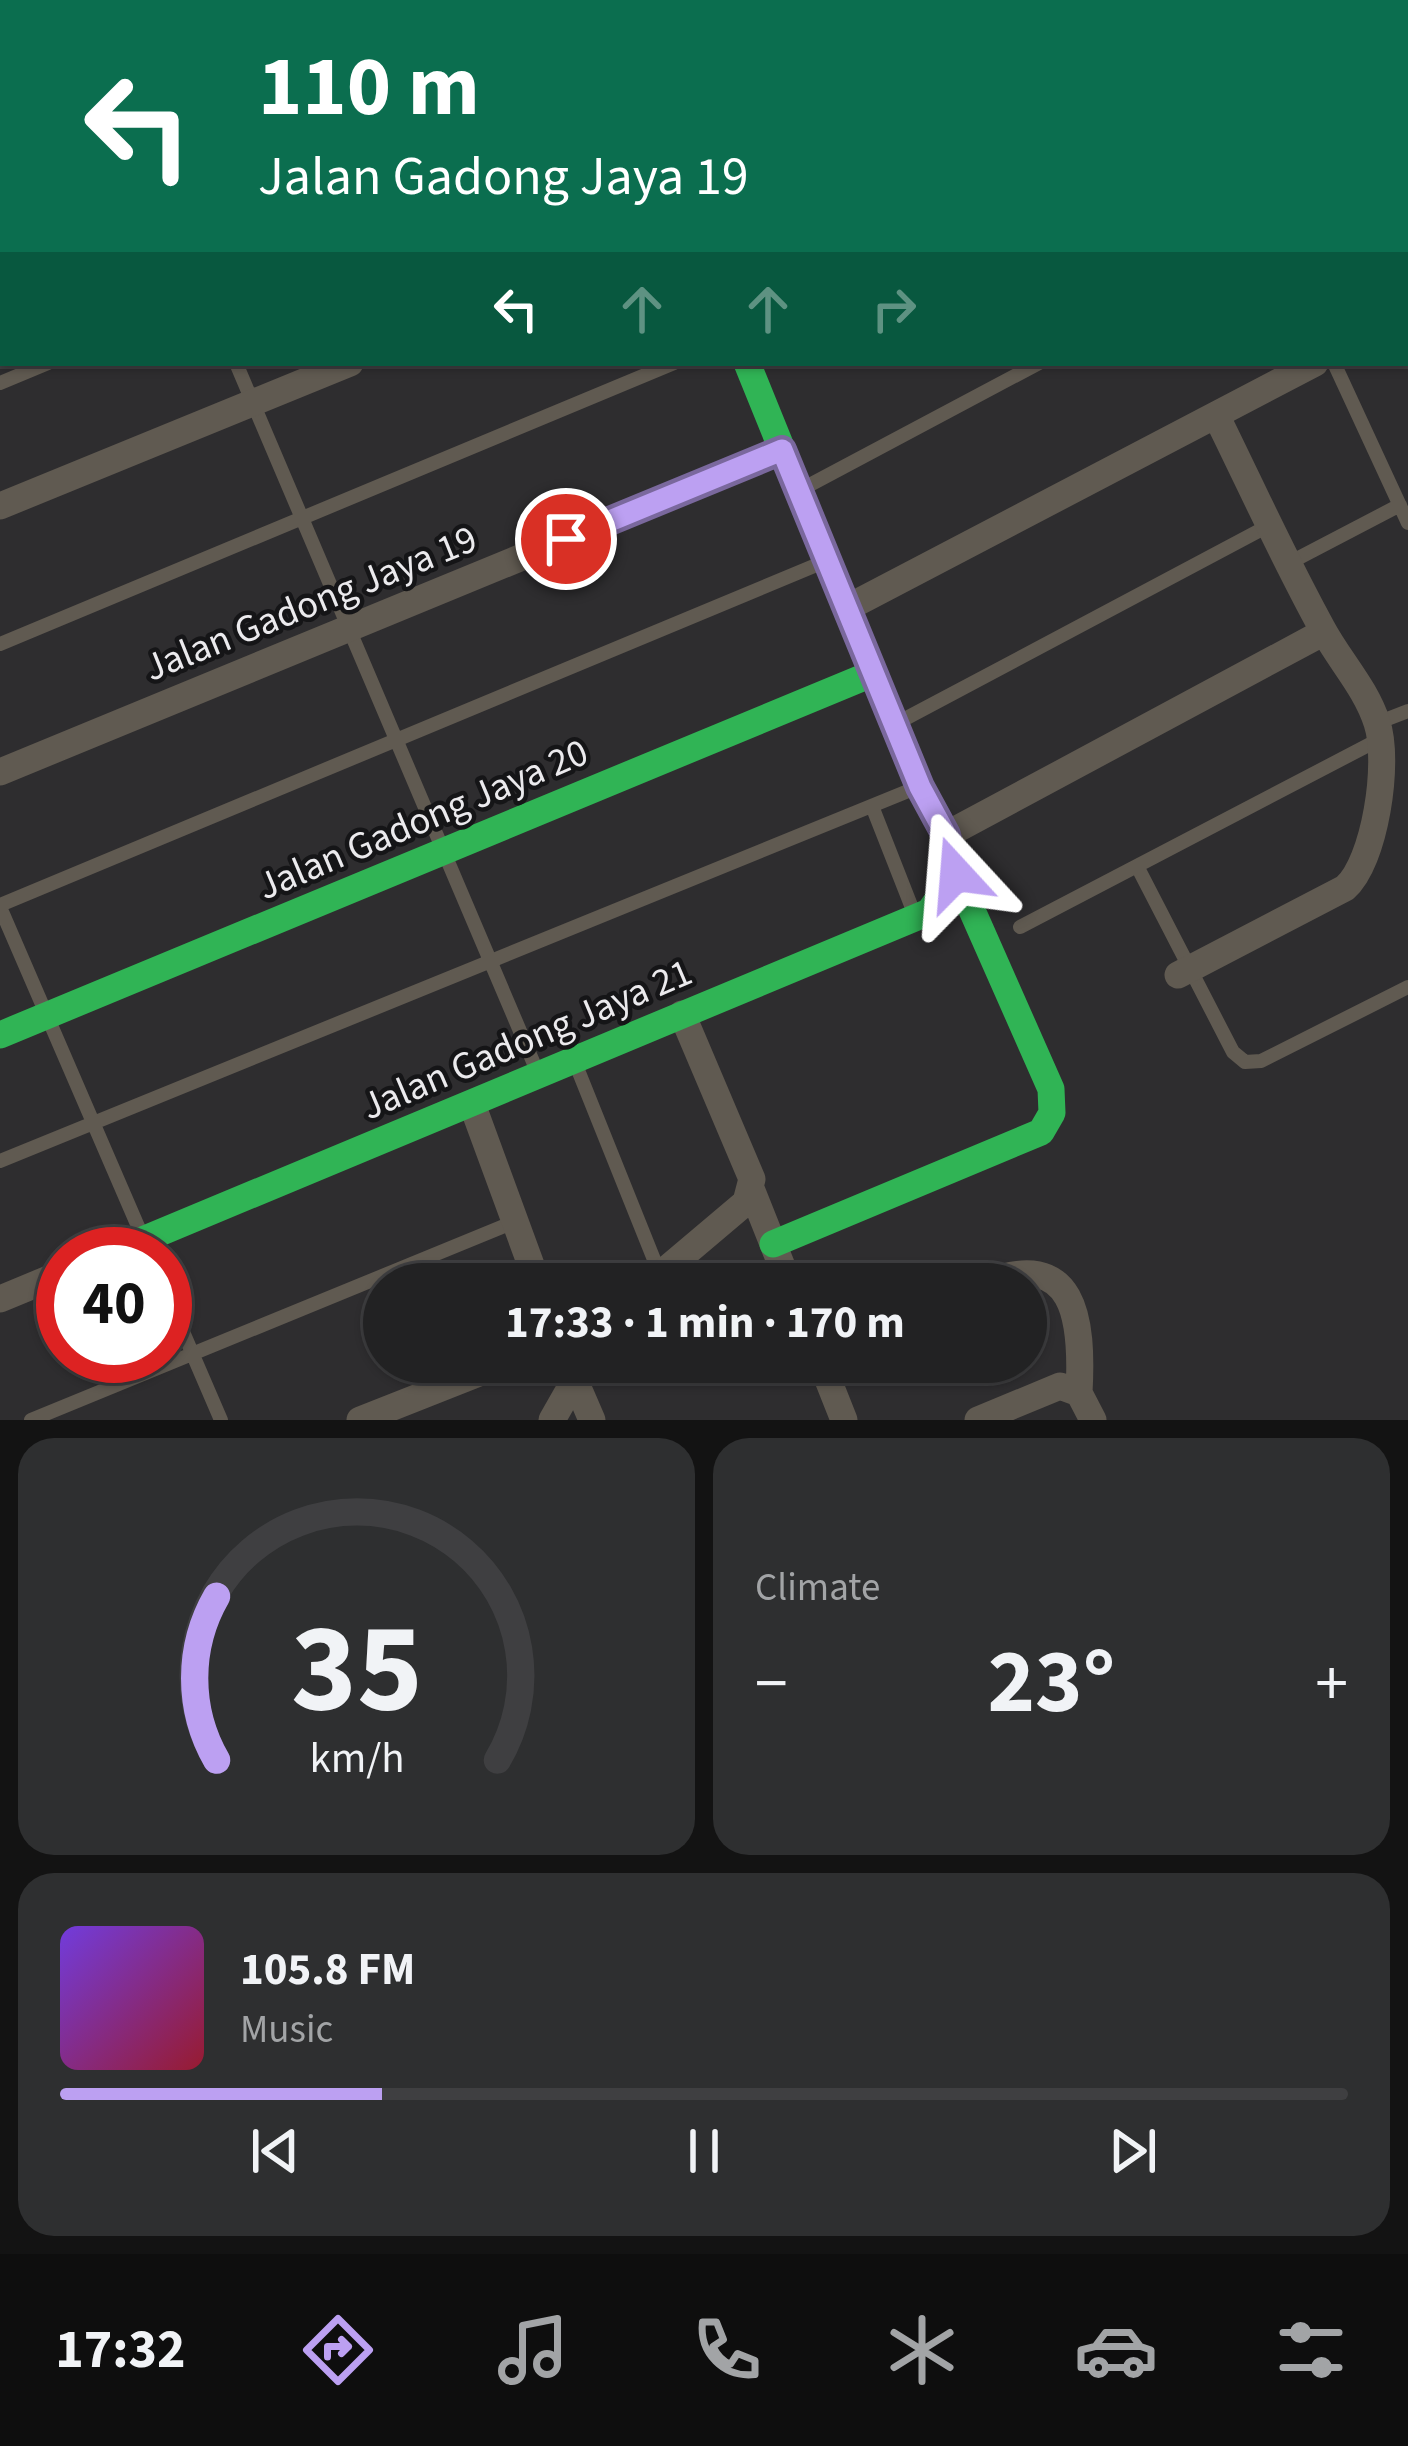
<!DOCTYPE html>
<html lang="en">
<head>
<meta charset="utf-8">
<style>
	body { margin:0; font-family:"Source Sans 3",sans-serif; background:#2e2f30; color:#f1f3f6; height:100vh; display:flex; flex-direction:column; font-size:45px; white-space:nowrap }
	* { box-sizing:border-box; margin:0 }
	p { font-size:39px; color:#a2a4a6 }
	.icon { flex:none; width:66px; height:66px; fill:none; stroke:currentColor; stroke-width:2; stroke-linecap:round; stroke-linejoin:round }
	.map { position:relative; height:1420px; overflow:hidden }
	.side { display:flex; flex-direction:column; gap:18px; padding:18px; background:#131313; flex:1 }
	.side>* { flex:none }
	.banner { position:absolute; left:0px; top:0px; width:1410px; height:366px; box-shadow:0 3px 9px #0004,0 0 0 3px #3f3f41; background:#0b6e4f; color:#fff; overflow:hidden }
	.speed { position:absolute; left:36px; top:1227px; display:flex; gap:24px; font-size:60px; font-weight:700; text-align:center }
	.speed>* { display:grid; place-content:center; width:156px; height:156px; border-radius:50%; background:#222223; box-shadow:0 3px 9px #0004,0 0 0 3px #3f3f41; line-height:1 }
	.speed .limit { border:18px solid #d22; background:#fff; color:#111 }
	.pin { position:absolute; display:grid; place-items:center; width:102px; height:102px; color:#fff; margin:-51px; border:6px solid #fff; border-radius:50%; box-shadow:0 3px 12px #0007 }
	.me { position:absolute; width:132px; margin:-66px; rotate:341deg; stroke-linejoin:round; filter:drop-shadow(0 0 9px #0008) }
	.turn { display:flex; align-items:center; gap:42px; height:252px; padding:0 60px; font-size:54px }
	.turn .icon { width:156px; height:156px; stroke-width:2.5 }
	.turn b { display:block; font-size:84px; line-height:102px }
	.lanes { display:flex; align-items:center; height:114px; padding:0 60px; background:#0003; justify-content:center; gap:60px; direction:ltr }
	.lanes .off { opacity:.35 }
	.big { font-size:90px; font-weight:700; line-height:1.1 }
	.side .card { flex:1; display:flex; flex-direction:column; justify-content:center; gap:18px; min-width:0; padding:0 42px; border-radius:36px; background:#2e2f30 }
	.side .dial { align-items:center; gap:0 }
	.dial svg { height:312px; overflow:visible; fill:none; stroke:#3f3f41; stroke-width:7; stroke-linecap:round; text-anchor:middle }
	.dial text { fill:#f1f3f6; stroke:none }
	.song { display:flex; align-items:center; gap:36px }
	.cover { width:144px; height:144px; border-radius:18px; background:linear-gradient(135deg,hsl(260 70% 55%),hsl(350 70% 35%)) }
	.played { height:12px; border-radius:6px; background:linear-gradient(90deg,#bca0f2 25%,#3f3f41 25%) }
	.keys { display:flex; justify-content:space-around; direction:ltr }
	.heat { display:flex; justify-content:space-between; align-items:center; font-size:66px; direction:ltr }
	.side .tiles { flex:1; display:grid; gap:18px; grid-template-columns:1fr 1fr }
	.card:last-child { grid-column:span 2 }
	.trip { position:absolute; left:363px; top:1263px; width:684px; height:120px; border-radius:60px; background:#222223; box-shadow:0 3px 9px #0004,0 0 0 3px #3f3f41; font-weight:700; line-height:120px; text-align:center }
	.tab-bar { display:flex; height:192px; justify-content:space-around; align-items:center; background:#0e0e0e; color:#a2a4a6 }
	.tab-bar .icon { width:84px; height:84px }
	.tab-bar .on { color:#bca0f2 }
	.tab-bar b { font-size:54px; color:#f1f3f6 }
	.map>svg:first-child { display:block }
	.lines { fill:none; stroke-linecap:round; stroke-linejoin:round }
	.lane { stroke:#605a51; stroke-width:14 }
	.street { stroke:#605a51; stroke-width:27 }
	.fast { stroke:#30b455; stroke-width:27 }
	.route-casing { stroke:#7a689d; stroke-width:30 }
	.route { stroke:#bca0f2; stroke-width:21 }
	.labels { text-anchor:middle; stroke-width:9; stroke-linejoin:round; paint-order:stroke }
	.street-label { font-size:39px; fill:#ebeaed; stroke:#151517 }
</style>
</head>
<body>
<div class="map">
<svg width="1408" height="1420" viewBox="0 0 1408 1420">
	<rect width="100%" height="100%" fill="#2e2d2f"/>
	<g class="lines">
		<path class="lane" d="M1169,0L1171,3
			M1138,3L1143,0
			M236,363L537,1071
			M1334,363L1408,523
			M0,383L48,363
			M804,488L1039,363
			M1289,563L1400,505
			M0,644L674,363
			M899,722L1270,525
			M1377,723L1408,711
			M872,806L914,913
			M1137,866L1233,1052L1245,1062L1261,1061L1408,987
			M0,905L826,561
			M0,907L143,1238
			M1020,927L1380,739
			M576,1065L659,1272
			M0,1161L918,787
			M165,1290L221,1420
			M31,1420L514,1222"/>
		<path class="street" d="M601,0L602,3
			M863,3L869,0
			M0,257L3,255
			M0,506L350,363
			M847,608L1315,363
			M0,772L782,450
			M946,835L1324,632
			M1178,975L1345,888C1375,862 1390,762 1377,723C1366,688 1339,660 1322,628C1284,559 1251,486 1216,415
			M472,1104L538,1284
			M752,1191L789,1284
			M649,1284L746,1202L752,1179L682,1014
			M983,1284C1076,1246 1083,1320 1079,1393
			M0,1299L63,1273
			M821,1362L844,1420
			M570,1369L592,1420
			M360,1420L507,1362
			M552,1420L585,1362
			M978,1420L1060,1386L1079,1393L1093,1420"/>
		<path class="fast" d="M747,363L919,787L946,835L956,874L1051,1089L1052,1113L1041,1132L773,1244
			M0,1035L874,673
			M109,1254L929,912L956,874"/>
	</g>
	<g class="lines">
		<g class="route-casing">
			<path id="route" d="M566,539L782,450L920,787L946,835L956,874"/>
		</g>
		<use href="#route" class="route"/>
	</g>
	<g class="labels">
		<g class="street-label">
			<text transform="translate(310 602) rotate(-22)" y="14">Jalan Gadong Jaya 19</text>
			<text transform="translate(422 818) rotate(-23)" y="14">Jalan Gadong Jaya 20</text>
			<text transform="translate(526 1038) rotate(-23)" y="14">Jalan Gadong Jaya 21</text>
		</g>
	</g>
</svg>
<div class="speed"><div class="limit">40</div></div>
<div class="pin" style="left:566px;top:539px;background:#d93025"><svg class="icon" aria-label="arrive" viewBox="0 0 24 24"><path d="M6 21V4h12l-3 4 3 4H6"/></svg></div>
<svg class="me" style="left:956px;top:874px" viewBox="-20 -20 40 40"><path d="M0-17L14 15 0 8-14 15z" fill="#bca0f2" stroke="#fff" stroke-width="4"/></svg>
<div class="trip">17:33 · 1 min · 170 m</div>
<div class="banner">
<div class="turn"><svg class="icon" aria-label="left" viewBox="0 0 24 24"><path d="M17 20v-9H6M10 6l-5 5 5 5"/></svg><div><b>110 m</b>Jalan Gadong Jaya 19</div></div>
<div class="lanes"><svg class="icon" aria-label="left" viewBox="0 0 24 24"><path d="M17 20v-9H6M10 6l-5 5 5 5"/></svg><svg class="icon off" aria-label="ahead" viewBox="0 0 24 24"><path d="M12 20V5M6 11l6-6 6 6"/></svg><svg class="icon off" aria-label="ahead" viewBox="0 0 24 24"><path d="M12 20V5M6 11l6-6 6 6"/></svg><svg class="icon off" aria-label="right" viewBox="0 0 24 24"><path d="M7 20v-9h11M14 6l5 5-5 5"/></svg></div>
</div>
</div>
<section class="side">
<div class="tiles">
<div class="card dial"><svg viewBox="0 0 100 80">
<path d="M14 69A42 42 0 1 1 86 69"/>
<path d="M14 69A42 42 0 0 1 14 27" stroke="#bca0f2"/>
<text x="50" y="56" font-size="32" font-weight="700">35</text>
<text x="50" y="72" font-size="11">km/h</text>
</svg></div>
<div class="card"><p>Climate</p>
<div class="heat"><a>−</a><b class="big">23°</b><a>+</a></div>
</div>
<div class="card">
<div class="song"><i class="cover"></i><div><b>105.8 FM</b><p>Music</p></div></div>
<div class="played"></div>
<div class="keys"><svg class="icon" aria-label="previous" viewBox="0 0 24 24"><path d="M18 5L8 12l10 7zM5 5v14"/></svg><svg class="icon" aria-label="pause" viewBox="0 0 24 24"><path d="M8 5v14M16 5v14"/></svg><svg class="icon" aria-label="next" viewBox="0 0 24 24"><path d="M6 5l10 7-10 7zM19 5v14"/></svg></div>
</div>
</div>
</section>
<nav class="tab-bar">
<b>17:32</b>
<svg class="icon on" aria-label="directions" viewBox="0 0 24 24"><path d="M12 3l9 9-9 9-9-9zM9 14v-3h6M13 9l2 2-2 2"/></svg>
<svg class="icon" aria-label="music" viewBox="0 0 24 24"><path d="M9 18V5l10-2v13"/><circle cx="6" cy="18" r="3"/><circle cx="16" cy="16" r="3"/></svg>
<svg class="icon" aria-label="phone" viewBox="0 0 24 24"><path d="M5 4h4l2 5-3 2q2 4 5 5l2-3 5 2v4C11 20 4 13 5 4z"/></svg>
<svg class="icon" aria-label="climate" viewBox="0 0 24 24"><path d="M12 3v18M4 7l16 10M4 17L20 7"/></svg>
<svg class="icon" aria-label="car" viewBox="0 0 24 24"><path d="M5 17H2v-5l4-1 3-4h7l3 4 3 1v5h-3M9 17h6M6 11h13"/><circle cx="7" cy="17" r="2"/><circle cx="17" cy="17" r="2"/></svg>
<svg class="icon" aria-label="filters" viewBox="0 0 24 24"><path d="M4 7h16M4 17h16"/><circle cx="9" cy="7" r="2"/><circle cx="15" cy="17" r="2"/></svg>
</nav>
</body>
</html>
